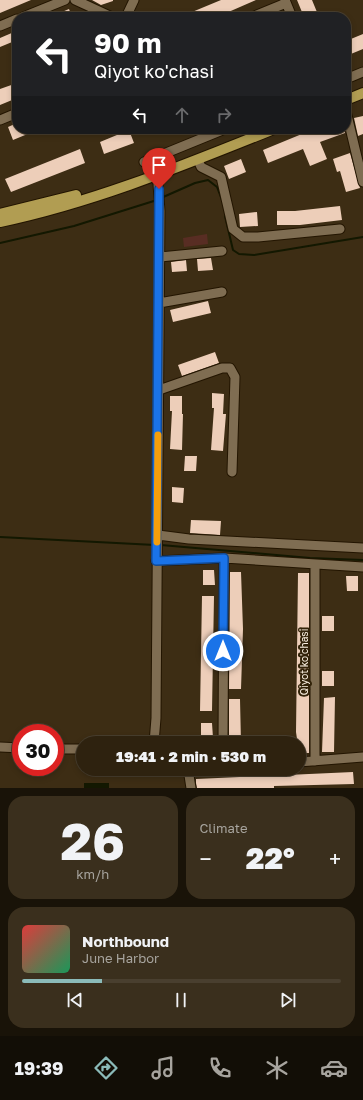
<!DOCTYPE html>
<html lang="en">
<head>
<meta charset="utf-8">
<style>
	body { margin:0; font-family:"Golos Text",sans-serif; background:#3a2f1d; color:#f1f3f6; height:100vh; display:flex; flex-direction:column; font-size:15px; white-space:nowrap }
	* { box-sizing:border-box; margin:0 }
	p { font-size:13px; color:#a7a49e }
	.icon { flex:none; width:22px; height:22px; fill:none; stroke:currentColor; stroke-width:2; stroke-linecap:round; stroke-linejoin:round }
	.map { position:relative; height:788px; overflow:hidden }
	.sheet { display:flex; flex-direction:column; gap:8px; padding:8px; background:#191308; flex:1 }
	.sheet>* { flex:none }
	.guide { position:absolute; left:12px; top:12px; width:339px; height:122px; border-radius:16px; box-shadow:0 2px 6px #0003,0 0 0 1px #493f2f; background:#202124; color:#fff; overflow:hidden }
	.speed { position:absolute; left:12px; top:724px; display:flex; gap:8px; font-size:20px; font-weight:700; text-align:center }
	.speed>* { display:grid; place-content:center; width:52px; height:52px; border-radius:50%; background:#2e220f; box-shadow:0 2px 6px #0003,0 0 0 1px #493f2f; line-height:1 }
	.speed .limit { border:6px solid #d22; background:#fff; color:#111 }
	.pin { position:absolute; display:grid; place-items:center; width:34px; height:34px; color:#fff; margin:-41px -17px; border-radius:50% 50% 50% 0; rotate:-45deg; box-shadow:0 0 4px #0007 }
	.pin .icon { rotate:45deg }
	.me { position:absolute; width:44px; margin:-22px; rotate:0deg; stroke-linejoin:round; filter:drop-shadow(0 0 3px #0008) }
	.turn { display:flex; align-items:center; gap:14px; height:84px; padding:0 16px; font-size:18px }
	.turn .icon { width:52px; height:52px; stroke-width:2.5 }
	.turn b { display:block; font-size:28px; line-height:34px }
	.lanes { display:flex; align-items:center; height:38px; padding:0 16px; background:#0003; justify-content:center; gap:20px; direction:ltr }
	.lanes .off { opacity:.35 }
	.big { font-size:30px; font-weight:800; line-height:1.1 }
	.sheet .widget { flex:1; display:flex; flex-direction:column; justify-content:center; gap:6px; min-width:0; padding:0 14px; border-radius:16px; background:#3a2f1d }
	.sheet .dial { align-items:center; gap:0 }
	.dial b { font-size:52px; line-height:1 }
	.song { display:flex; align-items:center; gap:12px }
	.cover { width:48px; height:48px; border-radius:6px; background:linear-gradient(135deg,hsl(0 70% 55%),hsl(150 70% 35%)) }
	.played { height:4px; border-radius:2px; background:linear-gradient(90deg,#8bbbb9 25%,#493f2f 25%) }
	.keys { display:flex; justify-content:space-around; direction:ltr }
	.heat { display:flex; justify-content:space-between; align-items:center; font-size:22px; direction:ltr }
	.sheet .tiles { flex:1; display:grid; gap:8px; grid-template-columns:1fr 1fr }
	.widget:last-child { grid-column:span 2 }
	.trip { position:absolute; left:76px; top:736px; width:230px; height:40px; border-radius:20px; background:#2e220f; box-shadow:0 2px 6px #0003,0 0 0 1px #493f2f; font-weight:800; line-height:40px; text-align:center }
	.dock { display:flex; height:64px; justify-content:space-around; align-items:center; background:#120e06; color:#a7a49e }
	.dock .icon { width:28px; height:28px }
	.dock .active { color:#8bbbb9 }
	.dock b { font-size:18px; color:#f1f3f6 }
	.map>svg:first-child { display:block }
	.green { fill:#582d23 }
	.water { fill:#131801 }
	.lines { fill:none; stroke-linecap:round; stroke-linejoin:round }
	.stream { stroke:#131801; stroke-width:2 }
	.building { fill:#edceb9 }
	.minor-casing { stroke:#231500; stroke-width:11 }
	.major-casing { stroke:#231500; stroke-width:12 }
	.minor { stroke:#7f6d52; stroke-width:9 }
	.major { stroke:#b19d52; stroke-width:10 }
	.route-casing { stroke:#114b97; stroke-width:10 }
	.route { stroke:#1a73e8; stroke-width:7 }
	.slow { stroke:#f59e0b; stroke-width:7 }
	.labels { text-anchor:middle; stroke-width:4; stroke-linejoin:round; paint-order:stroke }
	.street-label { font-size:10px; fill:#f8eedf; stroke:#322309 }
</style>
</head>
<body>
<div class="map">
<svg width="363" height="788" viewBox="0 0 363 788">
	<rect width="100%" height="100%" fill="#3d2d14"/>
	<path class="green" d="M207,234L208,244L184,247L183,238Z"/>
	<path class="water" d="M84,783H109V788H84Z"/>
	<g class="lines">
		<path class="stream" d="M161,198L195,183L208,180L217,187L222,200
			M225,216L233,250L239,254L254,255L363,237
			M0,243L74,226L157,200
			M0,537L155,545
			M161,545L310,558L363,560"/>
	</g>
	<path class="building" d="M0,0H31L0,13Z
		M92,0H113V1L101,5Z
		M221,0H256L217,17H180Z
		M297,0H312L319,17H304Z
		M69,9L72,17H50Z
		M14,32L17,40L0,47V38Z
		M363,34V49L346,56V41Z
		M17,83V98L0,105V89Z
		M363,116V134L358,136L354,118Z
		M17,123V129H28L30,133L13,140L8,127Z
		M314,129H344L345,133L320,142L327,159L310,166L303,149L268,163L263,150Z
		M129,130L134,143L104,154L100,142Z
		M80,149L85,163L11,192L5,179Z
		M350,153L360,188L346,192L340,171L337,172L333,159Z
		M241,159L246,172L229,179L224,166Z
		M340,206L342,220L300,225H277V211H295Z
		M257,212L258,226L240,227L239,214Z
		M211,258L213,270L198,271L197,259Z
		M186,260L187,271L172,272L171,262Z
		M208,301L211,313L173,322L170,310Z
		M215,352L219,363L182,376L178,365Z
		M212,393L224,394L223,414H226L223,451L211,450L214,408H212Z
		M170,396H182V414H183L182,450L170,449L172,411H170Z
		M185,456H197L196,471H184Z
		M172,487L184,488L183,503L172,502Z
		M191,520L221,521L220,535L190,533Z
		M203,570H214L215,585H203Z
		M230,572H241L243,629L241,689H229Z
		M298,573H309V753H299L296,732Z
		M346,576H358V591H347Z
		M202,596H214L212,711H200Z
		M322,616H334V631H322Z
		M322,671H334V686H322Z
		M335,697L334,752H322L324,698Z
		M229,699H240L241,743H229Z
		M201,723H212L213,738H201Z
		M353,772L354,784L274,786V788H197L196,783V779Z"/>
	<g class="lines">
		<g class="minor-casing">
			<path id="minor" d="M75,0L112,17
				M285,0L292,17
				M23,17L65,0
				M126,17L134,0
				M252,17L286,3
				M0,26L17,19
				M346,79L363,72
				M346,111L363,182
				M0,120L17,113
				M198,160L201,167L221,177L233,229L243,237H258L340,229
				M144,162L225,129
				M160,257L222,251
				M159,303L222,292
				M159,390L222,368H230L235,377L232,472
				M158,535L189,539L363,548
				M156,561L224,558L363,567
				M315,564V761
				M154,743L156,718L160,211L157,171
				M223,743L224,558
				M0,747L21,748
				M55,749H83
				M299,762L363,757
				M188,769L191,788"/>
		</g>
		<g class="major-casing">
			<path id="major" d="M346,100L363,93
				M0,214L76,195
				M0,222C95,202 184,165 274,129"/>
		</g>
		<use href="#minor" class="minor"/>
		<use href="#major" class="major"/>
	</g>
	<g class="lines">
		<g class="route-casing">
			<path id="route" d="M159,189L156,561L224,558L223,651"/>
		</g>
		<use href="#route" class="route"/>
		<path class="slow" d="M157,542L158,435"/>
	</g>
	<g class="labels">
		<g class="street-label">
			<text transform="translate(304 662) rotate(-90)" y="4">Qiyot ko'chasi</text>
		</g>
	</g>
</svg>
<div class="speed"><div class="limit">30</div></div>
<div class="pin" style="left:159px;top:189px;background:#d93025"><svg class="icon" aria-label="arrive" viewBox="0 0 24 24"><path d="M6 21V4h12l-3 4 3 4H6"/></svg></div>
<svg class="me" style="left:223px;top:651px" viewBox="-20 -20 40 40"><circle r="17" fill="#1a73e8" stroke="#fff" stroke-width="3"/><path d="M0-11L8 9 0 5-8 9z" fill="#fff"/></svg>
<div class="trip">19:41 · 2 min · 530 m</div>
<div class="guide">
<div class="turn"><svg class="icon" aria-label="left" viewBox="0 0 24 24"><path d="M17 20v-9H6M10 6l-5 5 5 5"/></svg><div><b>90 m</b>Qiyot ko'chasi</div></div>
<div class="lanes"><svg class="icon" aria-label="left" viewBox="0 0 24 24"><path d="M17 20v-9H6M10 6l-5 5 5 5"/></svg><svg class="icon off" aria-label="ahead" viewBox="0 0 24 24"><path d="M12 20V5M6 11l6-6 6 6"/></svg><svg class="icon off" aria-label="right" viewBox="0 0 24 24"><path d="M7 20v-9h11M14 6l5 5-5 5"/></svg></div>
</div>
</div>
<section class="sheet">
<div class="tiles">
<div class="widget dial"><b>26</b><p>km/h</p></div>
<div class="widget"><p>Climate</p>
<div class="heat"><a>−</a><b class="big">22°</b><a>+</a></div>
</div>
<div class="widget">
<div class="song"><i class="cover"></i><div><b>Northbound</b><p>June Harbor</p></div></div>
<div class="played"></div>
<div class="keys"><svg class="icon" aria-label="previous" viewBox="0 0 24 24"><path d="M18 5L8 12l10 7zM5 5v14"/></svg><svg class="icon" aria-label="pause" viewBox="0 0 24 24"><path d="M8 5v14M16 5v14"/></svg><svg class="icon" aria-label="next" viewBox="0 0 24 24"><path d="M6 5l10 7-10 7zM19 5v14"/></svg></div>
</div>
</div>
</section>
<nav class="dock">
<b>19:39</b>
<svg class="icon active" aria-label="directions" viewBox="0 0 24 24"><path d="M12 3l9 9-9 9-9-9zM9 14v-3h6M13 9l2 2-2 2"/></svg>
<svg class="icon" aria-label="music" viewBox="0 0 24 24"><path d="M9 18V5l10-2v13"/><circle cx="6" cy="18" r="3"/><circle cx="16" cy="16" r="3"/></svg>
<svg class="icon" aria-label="phone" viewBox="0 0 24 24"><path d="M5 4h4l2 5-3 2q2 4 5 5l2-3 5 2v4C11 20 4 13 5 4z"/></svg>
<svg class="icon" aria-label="climate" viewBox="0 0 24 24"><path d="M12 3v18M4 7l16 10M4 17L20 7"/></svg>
<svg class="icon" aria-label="car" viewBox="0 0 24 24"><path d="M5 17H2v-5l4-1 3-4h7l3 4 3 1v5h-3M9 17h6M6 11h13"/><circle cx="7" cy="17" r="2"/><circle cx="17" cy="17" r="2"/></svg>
</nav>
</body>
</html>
